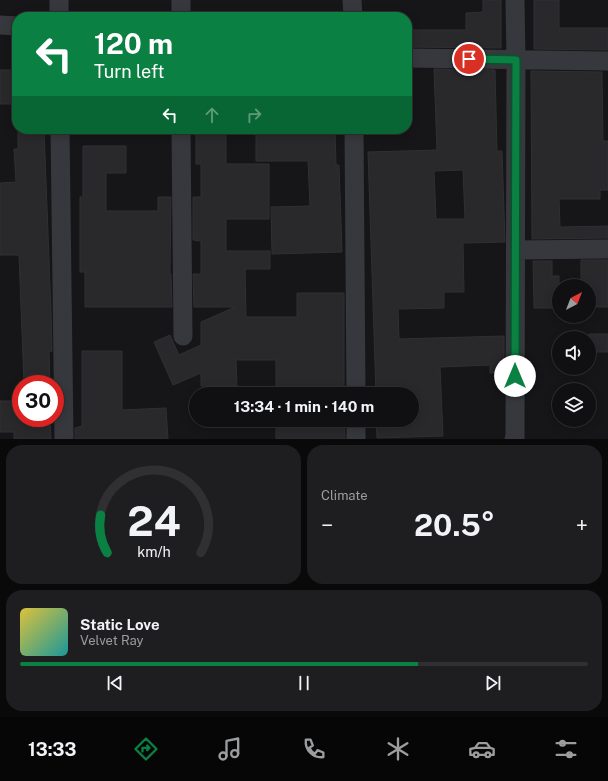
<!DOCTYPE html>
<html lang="en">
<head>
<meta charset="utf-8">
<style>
	body { margin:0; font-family:"Public Sans",sans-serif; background:#1e1e20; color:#f1f3f6; height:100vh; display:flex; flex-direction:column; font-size:15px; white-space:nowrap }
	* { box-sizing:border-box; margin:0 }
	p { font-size:13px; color:#9c9d9f }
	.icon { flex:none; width:22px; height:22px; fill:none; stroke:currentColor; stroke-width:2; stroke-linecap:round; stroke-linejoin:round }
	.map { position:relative; height:439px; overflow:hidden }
	.details { display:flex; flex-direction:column; gap:6px; padding:6px; background:#09090a; flex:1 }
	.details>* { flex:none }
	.banner { position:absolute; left:12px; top:12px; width:400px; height:122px; border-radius:16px; box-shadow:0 2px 10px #0003,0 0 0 1px #303032; background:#0b8043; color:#fff; overflow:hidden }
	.needle { width:26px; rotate:42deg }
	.controls { position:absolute; left:552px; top:279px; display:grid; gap:8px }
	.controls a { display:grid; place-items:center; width:44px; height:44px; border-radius:50%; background:#101012; box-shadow:0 2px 10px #0003,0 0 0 1px #303032; font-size:20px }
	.speed { position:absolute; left:12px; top:375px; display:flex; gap:8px; font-size:20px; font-weight:700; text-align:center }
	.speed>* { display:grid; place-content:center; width:52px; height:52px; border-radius:50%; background:#101012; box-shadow:0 2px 10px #0003,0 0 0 1px #303032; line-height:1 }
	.speed .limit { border:6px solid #d22; background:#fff; color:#111 }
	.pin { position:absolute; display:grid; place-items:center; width:34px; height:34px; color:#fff; margin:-17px; border:2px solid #fff; border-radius:50%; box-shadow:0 1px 4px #0007 }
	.me { position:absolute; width:44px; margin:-22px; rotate:0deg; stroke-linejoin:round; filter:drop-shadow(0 0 3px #0008) }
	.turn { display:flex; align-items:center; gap:14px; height:84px; padding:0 16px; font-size:18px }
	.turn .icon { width:52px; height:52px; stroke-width:2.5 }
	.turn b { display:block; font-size:28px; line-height:34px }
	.lanes { display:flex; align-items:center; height:38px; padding:0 16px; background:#0003; justify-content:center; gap:20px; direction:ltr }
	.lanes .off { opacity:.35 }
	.big { font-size:30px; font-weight:700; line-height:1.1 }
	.details .widget { flex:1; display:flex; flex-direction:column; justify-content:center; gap:6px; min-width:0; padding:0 14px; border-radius:16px; background:#1e1e20 }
	.details .dial { align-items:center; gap:0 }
	.dial svg { height:104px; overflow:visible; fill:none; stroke:#303032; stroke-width:7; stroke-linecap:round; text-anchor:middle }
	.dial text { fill:#f1f3f6; stroke:none }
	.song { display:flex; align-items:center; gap:12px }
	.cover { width:48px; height:48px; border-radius:6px; background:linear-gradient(135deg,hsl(50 70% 55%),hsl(180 70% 35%)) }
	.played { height:4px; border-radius:2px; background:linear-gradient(90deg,#0b8043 70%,#303032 70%) }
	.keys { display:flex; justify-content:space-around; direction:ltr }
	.heat { display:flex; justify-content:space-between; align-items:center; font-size:22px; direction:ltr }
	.details .tiles { flex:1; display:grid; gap:6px; grid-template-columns:1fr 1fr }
	.widget:last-child { grid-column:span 2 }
	.trip { position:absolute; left:189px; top:387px; width:230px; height:40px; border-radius:20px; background:#101012; box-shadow:0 2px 10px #0003,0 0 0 1px #303032; font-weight:700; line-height:40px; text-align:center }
	.dock { display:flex; height:64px; justify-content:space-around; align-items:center; background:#060607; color:#9c9d9f }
	.dock .icon { width:28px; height:28px }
	.dock .selected { color:#0b8043 }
	.dock b { font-size:18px; color:#f1f3f6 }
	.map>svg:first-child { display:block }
	.building { fill:#29292c; stroke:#303034; fill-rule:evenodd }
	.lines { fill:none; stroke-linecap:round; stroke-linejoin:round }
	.minor { stroke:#37383d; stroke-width:19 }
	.route-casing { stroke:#07532c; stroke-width:10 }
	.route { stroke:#0b8043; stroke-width:7 }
</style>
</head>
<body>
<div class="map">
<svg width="608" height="439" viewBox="0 0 608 439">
	<rect width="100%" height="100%" fill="#161618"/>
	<path class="building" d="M483,0H501V48L407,47V30H466V13L483,12Z
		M534,0H559V28H608V50L534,49Z
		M434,69L495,70L497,151H502L505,242L463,243L464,292H444V308L398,309L399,339L504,336V373H490V365L440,367L443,436L377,438L376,420H412V394H376L368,152L437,150ZM463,170L465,219H436L434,171Z
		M0,70H17V104H0Z
		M531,71L602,72L603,141H608V190H600V199H559L560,227L608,226V238L532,239Z
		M18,129H44L51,312L52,351L49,352L50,384H24L19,255H0V183L16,182L14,149H18Z
		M196,129H226V164H269V219H226V251H270V269H245L246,317H297V293H344V394H276V360H236L237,386H201V373L173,385L154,342L170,335L179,355L201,345V322L235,307H194L193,274H201V241L193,240V197H201V164H196Z
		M256,129H335L336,165H339L342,252L272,254L271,207L310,206L308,161H256Z
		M83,146H126V173H106V211H158V197H171L170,274H171L172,307H85V272H80V197H83Z
		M581,260H608V307H589V286H581Z
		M533,261H552V276H559V308H534Z
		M589,334H608V352H589Z
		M82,351H122V410L166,408L168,439H75V428L82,426Z
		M0,401H21V418H50L51,439H14V432H0Z
		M276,420H344L345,439H276Z"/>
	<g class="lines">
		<path class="minor" d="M181,0V17
			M352,0L353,17
			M59,17V0
			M0,25L17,26
			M407,58L608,61
			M60,129L64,439
			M181,129L183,336
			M354,129L356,394
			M516,250L608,249
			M356,420V439
			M514,439H515L516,60L515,0"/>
	</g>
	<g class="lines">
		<g class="route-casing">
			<path id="route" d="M469,59L516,60L515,376"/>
		</g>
		<use href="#route" class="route"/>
	</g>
</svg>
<div class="controls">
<a><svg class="needle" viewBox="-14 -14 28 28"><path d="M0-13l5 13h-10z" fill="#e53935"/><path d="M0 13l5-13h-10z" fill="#9c9d9f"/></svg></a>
<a><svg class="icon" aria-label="sound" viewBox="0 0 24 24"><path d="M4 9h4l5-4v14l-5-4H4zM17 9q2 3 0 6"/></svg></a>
<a><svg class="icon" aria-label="layers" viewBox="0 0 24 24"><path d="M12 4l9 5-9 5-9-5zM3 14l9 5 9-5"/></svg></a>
</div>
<div class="speed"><div class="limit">30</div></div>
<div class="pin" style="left:469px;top:59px;background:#d93025"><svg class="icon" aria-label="arrive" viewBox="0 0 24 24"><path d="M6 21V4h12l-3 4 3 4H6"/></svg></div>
<svg class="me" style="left:515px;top:376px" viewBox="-20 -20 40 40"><circle r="19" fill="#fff"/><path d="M0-13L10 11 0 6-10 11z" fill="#0b8043"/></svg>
<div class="trip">13:34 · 1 min · 140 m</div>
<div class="banner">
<div class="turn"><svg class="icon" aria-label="left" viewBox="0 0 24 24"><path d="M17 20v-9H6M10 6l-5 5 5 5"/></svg><div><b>120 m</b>Turn left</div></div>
<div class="lanes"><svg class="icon" aria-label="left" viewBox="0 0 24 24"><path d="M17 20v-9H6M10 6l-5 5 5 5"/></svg><svg class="icon off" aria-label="ahead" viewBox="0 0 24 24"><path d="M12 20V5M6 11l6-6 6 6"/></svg><svg class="icon off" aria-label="right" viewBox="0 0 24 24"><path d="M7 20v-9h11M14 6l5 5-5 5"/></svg></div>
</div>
</div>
<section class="details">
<div class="tiles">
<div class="widget dial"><svg viewBox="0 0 100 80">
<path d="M14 69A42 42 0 1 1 86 69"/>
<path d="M14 69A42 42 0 0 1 9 40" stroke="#0b8043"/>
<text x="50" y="56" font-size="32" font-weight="700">24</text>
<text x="50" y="72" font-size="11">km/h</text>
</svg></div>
<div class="widget"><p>Climate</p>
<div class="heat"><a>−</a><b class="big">20.5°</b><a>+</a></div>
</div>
<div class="widget">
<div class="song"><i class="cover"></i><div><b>Static Love</b><p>Velvet Ray</p></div></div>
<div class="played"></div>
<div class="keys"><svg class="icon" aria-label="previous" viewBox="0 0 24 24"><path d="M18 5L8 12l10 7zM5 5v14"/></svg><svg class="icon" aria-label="pause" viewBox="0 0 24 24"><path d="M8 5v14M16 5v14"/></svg><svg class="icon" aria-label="next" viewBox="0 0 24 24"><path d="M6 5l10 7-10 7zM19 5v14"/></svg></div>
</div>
</div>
</section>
<nav class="dock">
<b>13:33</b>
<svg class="icon selected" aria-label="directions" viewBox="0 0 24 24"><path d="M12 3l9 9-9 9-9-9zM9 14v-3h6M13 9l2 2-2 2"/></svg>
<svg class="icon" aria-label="music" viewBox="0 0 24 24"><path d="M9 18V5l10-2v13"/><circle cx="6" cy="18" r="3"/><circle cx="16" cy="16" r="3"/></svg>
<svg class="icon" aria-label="phone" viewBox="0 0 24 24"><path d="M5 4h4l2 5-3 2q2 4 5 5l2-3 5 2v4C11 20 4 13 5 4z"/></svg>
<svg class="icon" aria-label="climate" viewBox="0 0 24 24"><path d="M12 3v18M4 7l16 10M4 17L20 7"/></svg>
<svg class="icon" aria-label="car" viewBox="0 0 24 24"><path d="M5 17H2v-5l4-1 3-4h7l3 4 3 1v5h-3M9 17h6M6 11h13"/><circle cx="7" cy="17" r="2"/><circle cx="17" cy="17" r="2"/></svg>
<svg class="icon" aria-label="filters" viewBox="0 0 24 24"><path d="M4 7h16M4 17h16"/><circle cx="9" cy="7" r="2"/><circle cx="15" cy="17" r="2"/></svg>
</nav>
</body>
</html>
